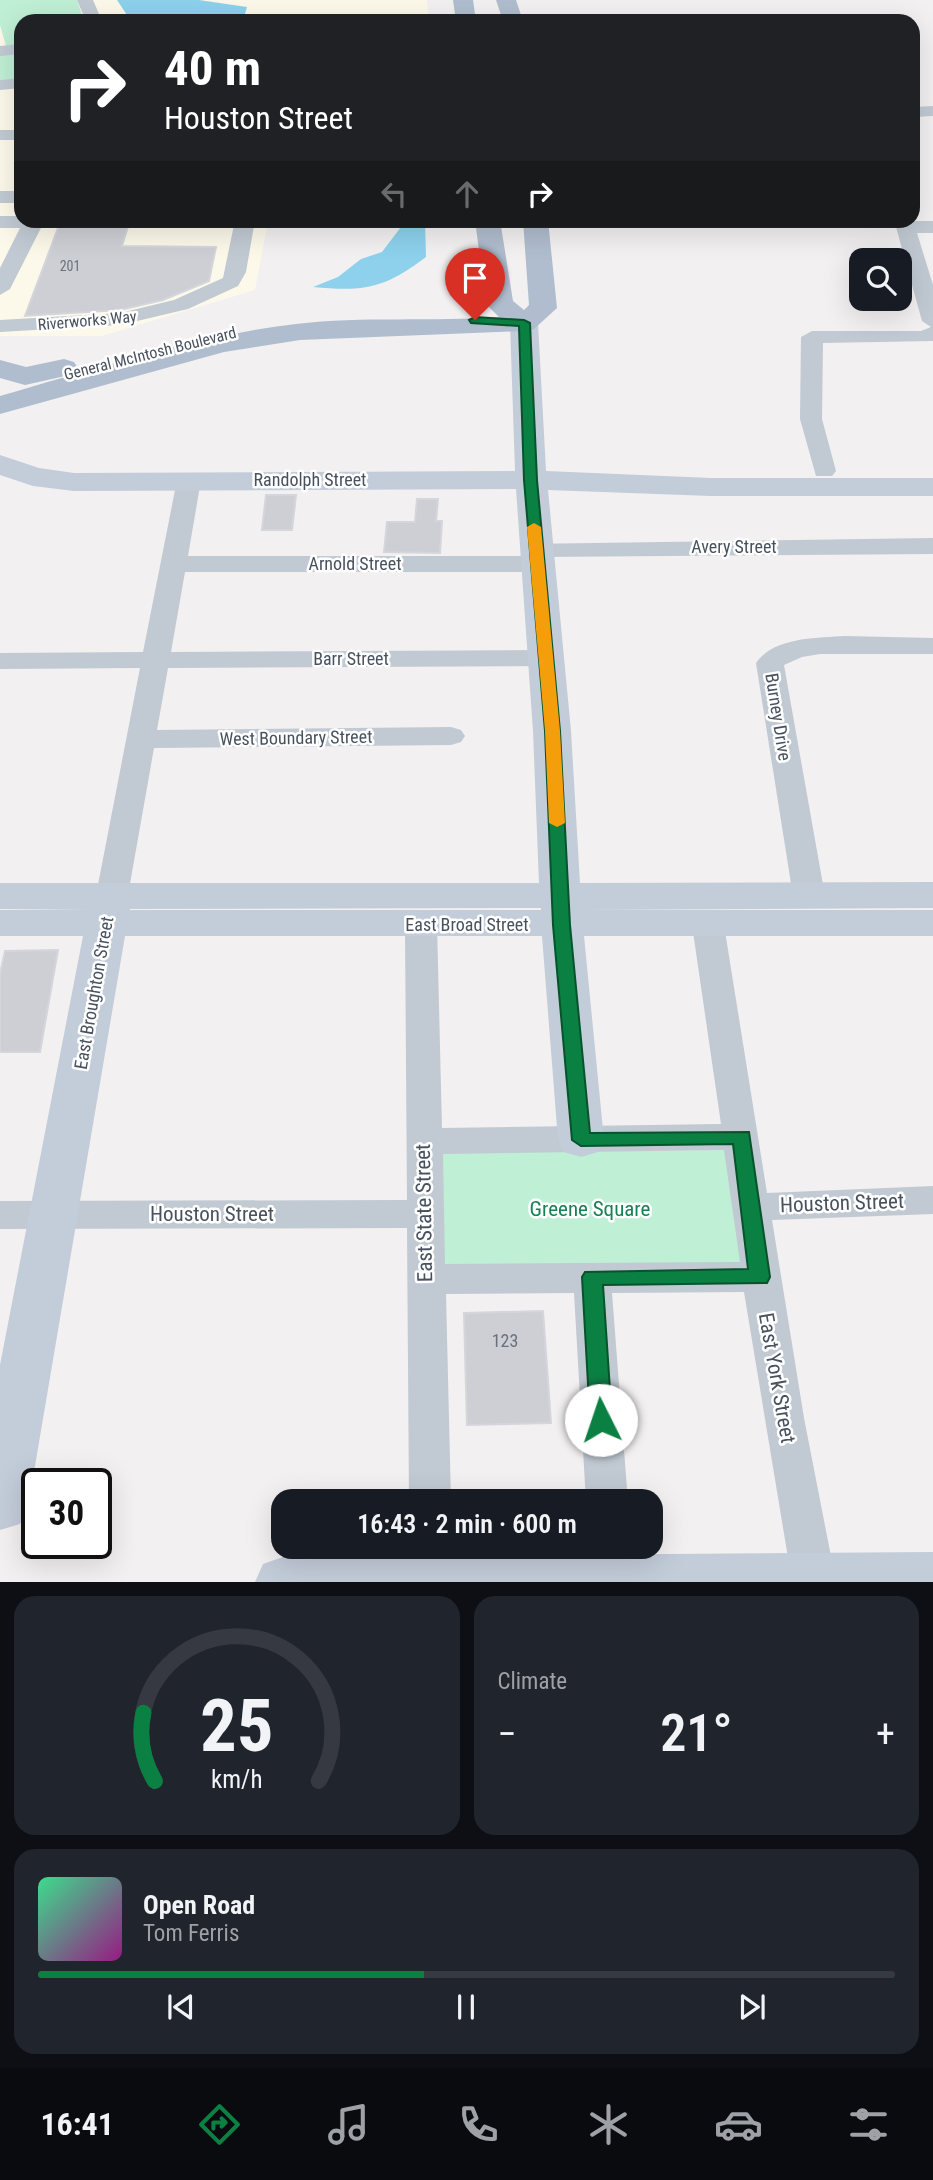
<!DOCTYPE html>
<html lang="en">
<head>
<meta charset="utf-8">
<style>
	body { margin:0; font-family:"Roboto Condensed",sans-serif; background:#20242c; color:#f1f3f6; height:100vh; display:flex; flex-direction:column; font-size:26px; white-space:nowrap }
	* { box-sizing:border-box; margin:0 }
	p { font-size:23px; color:#9ea1a6 }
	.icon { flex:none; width:38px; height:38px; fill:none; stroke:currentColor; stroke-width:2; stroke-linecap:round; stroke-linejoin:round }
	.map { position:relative; height:1582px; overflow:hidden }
	.drawer { display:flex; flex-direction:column; gap:14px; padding:14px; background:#0d0f14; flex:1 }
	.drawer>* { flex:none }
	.guide { position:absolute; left:14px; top:14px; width:906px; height:214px; border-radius:21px; box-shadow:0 7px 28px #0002; background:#202124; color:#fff; overflow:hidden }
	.tools { position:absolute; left:849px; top:248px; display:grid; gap:14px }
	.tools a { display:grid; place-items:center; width:63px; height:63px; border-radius:14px; background:#171b24; box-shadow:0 7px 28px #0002; font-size:35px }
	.speed { position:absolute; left:21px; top:1468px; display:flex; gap:14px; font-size:35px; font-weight:700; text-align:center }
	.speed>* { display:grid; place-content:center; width:91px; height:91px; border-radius:50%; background:#171b24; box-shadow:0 7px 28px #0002; line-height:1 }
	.speed .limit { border:4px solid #111; border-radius:10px; background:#fff; color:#111 }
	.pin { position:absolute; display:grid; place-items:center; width:60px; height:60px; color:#fff; margin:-72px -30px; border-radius:50% 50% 50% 0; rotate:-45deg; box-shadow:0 0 7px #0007 }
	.pin .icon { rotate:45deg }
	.me { position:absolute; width:77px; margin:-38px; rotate:356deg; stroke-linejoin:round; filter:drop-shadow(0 0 5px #0008) }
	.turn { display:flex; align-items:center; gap:24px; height:147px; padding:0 35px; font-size:32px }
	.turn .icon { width:91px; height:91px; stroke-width:2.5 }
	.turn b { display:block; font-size:49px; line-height:60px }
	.lanes { display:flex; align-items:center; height:66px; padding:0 35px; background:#0003; justify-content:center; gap:35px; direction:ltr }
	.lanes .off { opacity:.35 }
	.big { font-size:52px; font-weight:600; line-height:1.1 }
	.drawer .widget { flex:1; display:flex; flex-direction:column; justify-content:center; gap:10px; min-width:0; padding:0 24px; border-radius:21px; background:#20242c }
	.drawer .dial { align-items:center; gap:0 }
	.dial svg { height:182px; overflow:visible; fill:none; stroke:#363941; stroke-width:7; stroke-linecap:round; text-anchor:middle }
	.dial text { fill:#f1f3f6; stroke:none }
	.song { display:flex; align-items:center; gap:21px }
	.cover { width:84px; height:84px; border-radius:10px; background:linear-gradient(135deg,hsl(150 70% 55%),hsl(310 70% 35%)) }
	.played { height:7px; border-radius:4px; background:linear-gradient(90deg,#0b8043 45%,#363941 45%) }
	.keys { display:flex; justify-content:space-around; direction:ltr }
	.heat { display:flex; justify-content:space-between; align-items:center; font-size:38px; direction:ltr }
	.drawer .tiles { flex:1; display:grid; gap:14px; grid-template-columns:1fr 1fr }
	.widget:last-child { grid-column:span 2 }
	.trip { position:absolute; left:271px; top:1489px; width:392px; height:70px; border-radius:21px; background:#171b24; box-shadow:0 7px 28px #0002; font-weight:600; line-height:70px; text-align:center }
	.tabs { display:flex; height:112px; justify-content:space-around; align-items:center; background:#090b0e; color:#9ea1a6 }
	.tabs .icon { width:49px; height:49px }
	.tabs .selected { color:#0b8043 }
	.tabs b { font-size:32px; color:#f1f3f6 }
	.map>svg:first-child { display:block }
	.commercial { fill:#fcf8ea }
	.green { fill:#bfefd5 }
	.water { fill:#8dd1ec }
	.building { fill:#cdcfd5; stroke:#d4d6db; stroke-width:2 }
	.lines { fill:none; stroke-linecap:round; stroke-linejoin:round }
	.street { fill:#c1c9d2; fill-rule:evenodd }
	.secondary { fill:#c3ccd9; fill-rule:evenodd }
	.primary { fill:#b0bdce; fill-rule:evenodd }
	.route { fill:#0b8043; stroke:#07532c; stroke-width:2 }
	.slow { fill:#f59e0b }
	.labels { text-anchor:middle; stroke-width:5; stroke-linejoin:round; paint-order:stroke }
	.number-label { font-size:14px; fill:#69717c }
	.far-street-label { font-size:16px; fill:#48525e; stroke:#fff }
	.street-label { font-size:18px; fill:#48525e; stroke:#fff }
	.near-number-label { font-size:18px; fill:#69717c }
	.near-street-label { font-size:21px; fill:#48525e; stroke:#fff }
	.near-park-label { font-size:21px; fill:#188054; stroke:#fff }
</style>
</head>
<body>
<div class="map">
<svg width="933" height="1582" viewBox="0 0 933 1582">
	<rect width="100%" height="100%" fill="#f2f0f0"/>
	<path class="commercial" d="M0,0H427L429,21H21V220L268,221L255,290L102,336H0Z"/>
	<path class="green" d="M0,0H77L84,21H21V45L6,46L0,25Z
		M21,53V79L0,80V55Z
		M730,1150L748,1266L441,1269L440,1152Z"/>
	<path class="water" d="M117,0H199L247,7L243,21H131Z
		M410,221H425L426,257C385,288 365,292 313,287L338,277L361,259L382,252L404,223Z"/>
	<path class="building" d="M61,220H130L122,246L216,247L209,281L163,300L120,310L25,316Z
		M266,495H296L292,530H262Z
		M417,499H438L436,521H442L440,553L384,552L387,522H415Z
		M58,950L40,1052H0V974L5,951Z
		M543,1311L551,1423L467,1425L464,1313Z"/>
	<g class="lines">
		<path class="street" d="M77,0H93L102,21H86Z
			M21,44V54L0,56V46Z
			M21,78V88L0,90V80Z
			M933,106V116L914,117V107Z
			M0,130H21V140H0Z
			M0,191H21V203H0Z
			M0,216H21V220L44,222L10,289L0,295V268L20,228H0Z
			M235,220H255L246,272L238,286L188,309L120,325L0,332V320L120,313L174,300L223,278Z
			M906,221H933V233H917L933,285V341L823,343L822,419L836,471L832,476H816L800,419L801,337L812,331H921L931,327L922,321L896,227Z
			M189,473L198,475L201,480L188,556H535L527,554L523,549L527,544L933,538V554L537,557L545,559L549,564L545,569L536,572H185L171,652L545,650L555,652L559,658L555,664L545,666L168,668L157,730L451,727L461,730L465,736L461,742L451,745L154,748L128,895L123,902L112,905L101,902L96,895L140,668L0,669V653L143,652L177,480L180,475Z
			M845,636L933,638V654H820L802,657L784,665L825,896L820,903L809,906L798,903L793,896L756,663C774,637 816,638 845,636Z
			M421,915L432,918L437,925L442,1128L721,1124L692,925L697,918L708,915L719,918L724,925L767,1193L933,1186V1214L772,1220L804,1418L836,1582H792L744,1292L612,1293L628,1502H586L574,1293L446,1294L451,1502H409L407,1228L0,1229V1201L407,1200L405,925L410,918ZM724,1150L740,1262L445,1264L443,1154Z
			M408,1547H452L453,1582H409Z
			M588,1547H632L634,1582H590Z"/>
		<path class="secondary" d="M524,315L534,317L538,323L546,471L711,478H933V496H711L548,490L571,731L580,883L933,882V908L582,910H933V936H584L604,1140L598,1152L581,1157L564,1152L558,1140L542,936H125L28,1507L20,1524L0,1530V1365L83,936H0V910L89,909H0V883H539L533,731L516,489L74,491L33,486L0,475V455L39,468L74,473L515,471L510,323L514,317ZM541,908V910H130V909Z
			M933,1552V1582H255L263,1564L283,1557Z"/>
		<path class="primary" d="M453,0H473L476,21H456Z
			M496,0H516L523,21H503Z
			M475,220H500L513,301L524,310L529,305L523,220H548L557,308L534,329L524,331L300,340L224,352L0,414V396C98,368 195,336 296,324C363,316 432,322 499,317L486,304Z
			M64,359L74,362L78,368L74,374L25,385L0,378V360L26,367Z"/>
	</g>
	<path class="route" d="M475,317L524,320L530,323L537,480L560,731L570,925L590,1133L749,1132L770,1277L767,1283L603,1285L612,1420L609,1426L601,1429L594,1426L590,1420L582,1277L585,1272L748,1269L733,1144L581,1146L572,1140L553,925L545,731L524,480L519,326L471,323L469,320Z"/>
	<path class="slow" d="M534,523L541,527L560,731L565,823L557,827L549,823L545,731L527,527Z"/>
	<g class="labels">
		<g class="number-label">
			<text x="70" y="271">201</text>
		</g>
		<g class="far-street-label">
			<text transform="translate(87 320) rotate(-5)" y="6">Riverworks Way</text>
			<text transform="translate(150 353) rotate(-14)" y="6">General McIntosh Boulevard</text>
		</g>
		<g class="street-label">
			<text x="310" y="486">Randolph Street</text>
			<text x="734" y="553">Avery Street</text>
			<text x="355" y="570">Arnold Street</text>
			<text x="351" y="665">Barr Street</text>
			<text transform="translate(778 717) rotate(81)" y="6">Burney Drive</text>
			<text transform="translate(296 738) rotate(-1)" y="6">West Boundary Street</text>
			<text x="467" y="931">East Broad Street</text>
			<text transform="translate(94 993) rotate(-80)" y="6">East Broughton Street</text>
		</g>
		<g class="near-number-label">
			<text x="505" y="1347">123</text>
		</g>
		<g class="near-street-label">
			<text transform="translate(842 1203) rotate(-2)" y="7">Houston Street</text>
			<text transform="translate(424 1213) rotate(-91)" y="7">East State Street</text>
			<text x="212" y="1221">Houston Street</text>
			<text transform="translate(777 1378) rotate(80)" y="7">East York Street</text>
		</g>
		<g class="near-park-label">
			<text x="590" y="1216">Greene Square</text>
		</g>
	</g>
</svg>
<div class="tools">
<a><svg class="icon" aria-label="search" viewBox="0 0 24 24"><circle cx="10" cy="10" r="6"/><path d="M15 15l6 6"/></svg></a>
</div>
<div class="speed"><div class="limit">30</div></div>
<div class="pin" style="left:475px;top:320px;background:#d93025"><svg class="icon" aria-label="arrive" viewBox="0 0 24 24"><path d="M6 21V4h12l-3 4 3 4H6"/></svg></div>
<svg class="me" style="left:601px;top:1420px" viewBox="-20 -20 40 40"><circle r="19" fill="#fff"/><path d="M0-13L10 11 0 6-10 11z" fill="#0b8043"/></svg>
<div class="trip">16:43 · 2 min · 600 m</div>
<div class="guide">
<div class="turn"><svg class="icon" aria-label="right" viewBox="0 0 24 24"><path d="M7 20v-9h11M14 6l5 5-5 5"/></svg><div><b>40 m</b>Houston Street</div></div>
<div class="lanes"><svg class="icon off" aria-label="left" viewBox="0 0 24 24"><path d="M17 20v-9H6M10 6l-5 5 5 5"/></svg><svg class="icon off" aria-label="ahead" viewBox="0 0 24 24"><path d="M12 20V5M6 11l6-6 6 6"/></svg><svg class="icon" aria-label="right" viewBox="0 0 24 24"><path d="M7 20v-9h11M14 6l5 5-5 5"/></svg></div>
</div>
</div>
<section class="drawer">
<div class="tiles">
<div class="widget dial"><svg viewBox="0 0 100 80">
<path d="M14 69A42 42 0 1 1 86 69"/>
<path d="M14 69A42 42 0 0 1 9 39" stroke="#0b8043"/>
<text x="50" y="56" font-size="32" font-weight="700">25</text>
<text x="50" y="72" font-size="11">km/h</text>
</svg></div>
<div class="widget"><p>Climate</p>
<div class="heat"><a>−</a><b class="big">21°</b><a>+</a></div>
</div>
<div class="widget">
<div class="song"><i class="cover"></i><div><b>Open Road</b><p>Tom Ferris</p></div></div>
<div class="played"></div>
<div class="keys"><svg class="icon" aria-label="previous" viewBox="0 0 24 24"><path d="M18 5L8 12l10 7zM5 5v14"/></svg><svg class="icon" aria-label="pause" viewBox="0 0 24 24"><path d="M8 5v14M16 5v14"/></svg><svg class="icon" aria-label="next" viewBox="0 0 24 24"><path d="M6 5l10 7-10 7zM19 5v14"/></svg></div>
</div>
</div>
</section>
<nav class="tabs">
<b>16:41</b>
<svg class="icon selected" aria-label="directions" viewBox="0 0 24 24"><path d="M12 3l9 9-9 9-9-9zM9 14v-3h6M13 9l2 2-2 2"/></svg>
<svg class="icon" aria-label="music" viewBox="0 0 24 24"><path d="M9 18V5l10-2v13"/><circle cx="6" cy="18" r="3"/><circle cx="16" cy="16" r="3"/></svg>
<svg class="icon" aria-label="phone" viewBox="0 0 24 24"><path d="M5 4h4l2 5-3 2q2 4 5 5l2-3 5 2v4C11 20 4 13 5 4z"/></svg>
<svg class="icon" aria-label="climate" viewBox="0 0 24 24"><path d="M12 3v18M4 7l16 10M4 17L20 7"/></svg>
<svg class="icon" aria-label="car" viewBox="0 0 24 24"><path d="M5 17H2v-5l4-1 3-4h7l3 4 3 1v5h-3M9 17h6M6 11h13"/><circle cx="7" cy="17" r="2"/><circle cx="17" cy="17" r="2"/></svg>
<svg class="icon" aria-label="filters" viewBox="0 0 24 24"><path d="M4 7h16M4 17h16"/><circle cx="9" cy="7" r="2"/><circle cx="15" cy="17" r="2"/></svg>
</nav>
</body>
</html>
